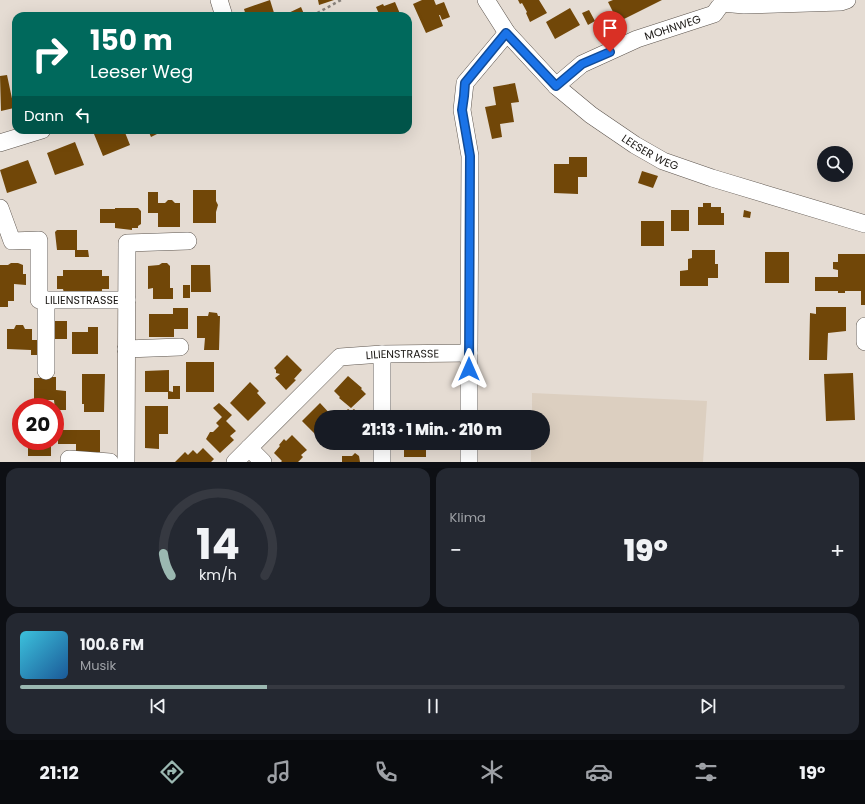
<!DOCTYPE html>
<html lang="de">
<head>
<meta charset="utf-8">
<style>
	body { margin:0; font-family:Poppins,sans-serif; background:#242831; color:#f1f3f6; height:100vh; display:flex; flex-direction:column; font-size:15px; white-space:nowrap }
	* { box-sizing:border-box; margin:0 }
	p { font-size:13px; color:#9ea1a6 }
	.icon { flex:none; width:22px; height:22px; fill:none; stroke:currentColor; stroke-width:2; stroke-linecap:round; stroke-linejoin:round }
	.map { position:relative; height:462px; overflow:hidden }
	.sheet { display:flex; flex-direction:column; gap:6px; padding:6px; background:#0d0f14; flex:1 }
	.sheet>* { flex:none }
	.banner { position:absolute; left:12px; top:12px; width:400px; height:122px; border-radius:12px; box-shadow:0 4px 16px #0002; background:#00695c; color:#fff; overflow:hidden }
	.tools { position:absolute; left:817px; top:146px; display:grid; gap:8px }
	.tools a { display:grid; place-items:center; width:36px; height:36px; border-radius:50%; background:#171b24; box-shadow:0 4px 16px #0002; font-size:20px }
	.speed { position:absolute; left:12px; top:398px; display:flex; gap:8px; font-size:20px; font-weight:700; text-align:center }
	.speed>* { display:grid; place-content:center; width:52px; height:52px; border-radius:50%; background:#171b24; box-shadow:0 4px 16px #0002; line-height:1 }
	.speed .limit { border:6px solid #d22; background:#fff; color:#111 }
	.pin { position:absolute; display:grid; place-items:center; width:34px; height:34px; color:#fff; margin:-41px -17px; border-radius:50% 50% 50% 0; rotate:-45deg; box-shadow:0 0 4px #0007 }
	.pin .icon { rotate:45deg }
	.me { position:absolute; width:44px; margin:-22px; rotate:0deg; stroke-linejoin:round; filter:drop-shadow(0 0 3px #0008) }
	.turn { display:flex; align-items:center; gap:14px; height:84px; padding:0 12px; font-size:18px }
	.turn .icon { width:52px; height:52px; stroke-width:2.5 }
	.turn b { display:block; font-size:28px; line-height:34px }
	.then { display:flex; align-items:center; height:38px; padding:0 12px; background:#0003; gap:8px; font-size:15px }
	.big { font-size:30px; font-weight:800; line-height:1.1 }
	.sheet .card { flex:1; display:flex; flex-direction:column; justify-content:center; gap:6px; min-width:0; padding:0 14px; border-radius:12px; background:#242831 }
	.sheet .dial { align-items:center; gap:0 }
	.dial svg { height:104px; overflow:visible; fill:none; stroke:#363941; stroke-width:7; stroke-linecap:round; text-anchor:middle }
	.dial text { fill:#f1f3f6; stroke:none }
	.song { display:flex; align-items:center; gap:12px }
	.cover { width:48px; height:48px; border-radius:6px; background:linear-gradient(135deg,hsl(190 70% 55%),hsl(210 70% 35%)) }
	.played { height:4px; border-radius:2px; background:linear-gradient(90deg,#9bb8b1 30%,#363941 30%) }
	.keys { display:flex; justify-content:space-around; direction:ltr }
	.heat { display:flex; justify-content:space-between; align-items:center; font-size:22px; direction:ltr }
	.sheet .tiles { flex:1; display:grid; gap:6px; grid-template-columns:1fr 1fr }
	.card:last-child { grid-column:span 2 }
	.trip { position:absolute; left:314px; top:410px; width:236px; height:40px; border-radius:20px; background:#171b24; box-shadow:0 4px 16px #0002; font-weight:800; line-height:40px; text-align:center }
	.tab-bar { display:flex; height:64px; justify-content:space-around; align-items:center; background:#090b0e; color:#9ea1a6 }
	.tab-bar .icon { width:28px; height:28px }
	.tab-bar .active { color:#9bb8b1 }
	.tab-bar b { font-size:18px; color:#f1f3f6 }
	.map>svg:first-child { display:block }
	.built { fill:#dccfc0 }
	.building { fill:#714708 }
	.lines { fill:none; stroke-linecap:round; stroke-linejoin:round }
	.minor-casing { stroke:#5d554e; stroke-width:18 }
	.path { stroke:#88827c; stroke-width:2.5; stroke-dasharray:3 3; stroke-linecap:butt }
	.minor { stroke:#fff; stroke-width:17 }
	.route-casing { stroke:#114b97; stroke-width:10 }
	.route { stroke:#1a73e8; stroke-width:7 }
	.labels { text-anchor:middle; stroke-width:4; stroke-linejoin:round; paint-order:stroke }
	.street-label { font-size:11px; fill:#1b1815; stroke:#e5dcd3 }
</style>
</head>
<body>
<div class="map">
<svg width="865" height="462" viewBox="0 0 865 462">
	<rect width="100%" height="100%" fill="#e5dcd3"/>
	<path class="built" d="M532,393L707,401L703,462H531V443H543V417H532Z"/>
	<path class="building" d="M270,0L275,16H246L244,9Z
		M318,0H334L319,5Z
		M422,0H434L436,5L444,2L450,17L442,20L440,15H439L443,26L426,33L413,4Z
		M518,0H539L547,13L530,22L526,13L527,12L522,3L520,4Z
		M613,0H662L618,22L608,2Z
		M395,2L401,16H380L376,7L383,4L384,6Z
		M301,7L304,14L299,16H282Z
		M570,8L580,25L555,39L546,22Z
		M589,10L595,21L588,25L582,13Z
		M7,75L14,108L1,111L0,76Z
		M515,83L519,102L511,103L514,122L500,124L502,137L492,139L485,107L496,105L493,87Z
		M104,130H124L130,145L103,156L94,134Z
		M148,130H165L151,137Z
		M75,142L84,165L55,175L47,153Z
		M569,157H587V177H578V194L554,193V164H569Z
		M28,160L37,183L7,193L0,170Z
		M642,171L658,176L653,188L638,183Z
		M193,190H216V201L218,205L216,212V223H193Z
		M148,192H158V203H165L168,200H172L175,203H180V227H158V213H148Z
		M703,203H711V207H721V213H724V225H698V207H703Z
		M115,208H138L141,211V224L138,226V228H132V230L115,228V223H100V209H115Z
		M671,210H689V231H671Z
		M744,210L751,212L750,218L743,217Z
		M641,221H664V246H641Z
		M57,230H77V250H88L89,257H75V250H57L55,232Z
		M692,250H715V264H718V278H708V286H680V271L688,270V259L692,258Z
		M765,252H789V283H765Z
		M838,254H865V305H861V291H845V293H838V291H815V277H838V270L833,269V262H838Z
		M11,263H18L23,265V274H26V285L14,284V301H8V307H0V265H8Z
		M162,263H167L170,266V288H173V299H153V288L148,289V266L159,265Z
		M191,265H210L211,292H191Z
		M63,270H102V276H109V289H102V293H64L63,289H57V276H63Z
		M183,285H190V298H183Z
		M816,307H846V331L828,333L827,360H809L810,313L816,314Z
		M173,308H188V329H174V337H149V314H173Z
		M209,312L217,313L218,316H220L219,350H204L205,338H197V316H208Z
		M52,321H67V339H52Z
		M16,325H23L25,329H32V340H43V355H31V350L7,349V329H14Z
		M88,327H98V354H72V332H88Z
		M287,355L302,370L294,379L296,380L286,390L275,378L280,374L276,373V370L274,368Z
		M186,362H214V392H186Z
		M169,370V391L173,392V386H180V399H168V392H145V371Z
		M853,373L855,420L826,421L824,374Z
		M82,374H105L104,412H84V404H82Z
		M348,376L362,388L361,389L366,394L351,408L339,398L340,397L334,391Z
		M45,377H56V390L66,391V410H55L54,400H34V378H45Z
		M250,382L259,391L257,393L266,403L248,421L230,403Z
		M219,403L232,415L226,421L236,431L230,436L234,440L220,453L206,439L210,432H213L219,426L216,423L222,417L213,408Z
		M320,403L333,417H321V432L317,436L302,421Z
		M145,406H168V434H159V449L145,448Z
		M348,409L351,411L354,409L361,416L346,417L343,414Z
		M393,412H405L406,417H394Z
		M58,430H100V452H76V444H58Z
		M292,435L307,450L301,455L303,457L298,462H281L282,461L274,453L280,446L279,445L284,439L286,441Z
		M28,441H51V456H28Z
		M401,443H429V445L426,449V457H404V449H401Z
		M203,448L214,459L211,462H175L185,452L188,455L193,450L197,454Z
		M355,453L359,456L360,462H342V456H352Z"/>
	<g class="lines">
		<g class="minor-casing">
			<g id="minor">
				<path d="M219,0L224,16"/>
				<path id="s1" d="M486,0L507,33L556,86L591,115L635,145L663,161L712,178L865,224"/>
				<path d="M722,3L744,5L841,2L847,0"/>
				<path id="s2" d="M556,86L582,64L637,39L714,14L722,3V0"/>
				<path d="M0,143L42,130"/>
				<path id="s3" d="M0,208L12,241L39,240V300H127"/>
				<path d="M46,300V371"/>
				<path d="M865,326V342"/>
				<path d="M126,349L180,347"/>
				<path d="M382,354V417"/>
				<path d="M469,417V353"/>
				<path d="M382,443V462"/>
				<path d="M249,448L263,462"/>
				<path d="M69,459L110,462"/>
				<path d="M126,462L127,243L188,241"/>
				<path id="s4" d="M235,462L340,357L382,354L469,353L470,156L462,110L465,83L507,33"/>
				<path d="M469,462V443"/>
			</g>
		</g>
		<path class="path" d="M312,16L341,0"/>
		<use href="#minor" class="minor"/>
	</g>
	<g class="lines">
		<g class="route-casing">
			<path id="route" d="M469,369L470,156L462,110L464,96L465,83L506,33L556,86L582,64L610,52"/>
		</g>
		<use href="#route" class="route"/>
	</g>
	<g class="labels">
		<g class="street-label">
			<text dy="4" stroke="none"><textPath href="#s2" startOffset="132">MOHNWEG</textPath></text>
			<text dy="4" stroke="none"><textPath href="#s1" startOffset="227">LEESER WEG</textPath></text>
			<text dy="4" stroke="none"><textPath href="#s3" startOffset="165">LILIENSTRASSE</textPath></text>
			<text dy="4" stroke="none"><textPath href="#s4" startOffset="211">LILIENSTRASSE</textPath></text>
		</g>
	</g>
</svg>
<div class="tools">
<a><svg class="icon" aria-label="search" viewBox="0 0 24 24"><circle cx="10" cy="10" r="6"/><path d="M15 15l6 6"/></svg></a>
</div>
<div class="speed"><div class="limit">20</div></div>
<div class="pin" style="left:610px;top:52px;background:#d93025"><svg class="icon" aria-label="arrive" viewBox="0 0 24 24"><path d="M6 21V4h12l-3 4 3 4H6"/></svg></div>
<svg class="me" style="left:469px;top:369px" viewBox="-20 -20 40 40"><path d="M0-17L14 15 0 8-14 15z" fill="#1a73e8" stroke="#fff" stroke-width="4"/></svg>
<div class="trip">21:13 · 1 Min. · 210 m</div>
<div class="banner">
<div class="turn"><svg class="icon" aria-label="right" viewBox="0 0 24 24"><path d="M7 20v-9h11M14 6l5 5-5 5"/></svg><div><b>150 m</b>Leeser Weg</div></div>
<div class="then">Dann<svg class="icon" aria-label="left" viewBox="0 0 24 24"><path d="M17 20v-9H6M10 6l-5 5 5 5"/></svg></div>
</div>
</div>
<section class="sheet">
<div class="tiles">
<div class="card dial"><svg viewBox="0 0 100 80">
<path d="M14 69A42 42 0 1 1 86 69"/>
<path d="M14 69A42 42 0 0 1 8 52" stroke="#9bb8b1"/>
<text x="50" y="56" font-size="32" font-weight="700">14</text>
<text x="50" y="72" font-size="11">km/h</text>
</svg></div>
<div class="card"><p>Klima</p>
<div class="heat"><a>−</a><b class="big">19°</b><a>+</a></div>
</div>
<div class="card">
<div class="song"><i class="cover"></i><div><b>100.6 FM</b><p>Musik</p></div></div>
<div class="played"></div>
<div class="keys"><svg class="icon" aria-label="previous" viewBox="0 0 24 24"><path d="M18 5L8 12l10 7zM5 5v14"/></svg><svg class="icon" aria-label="pause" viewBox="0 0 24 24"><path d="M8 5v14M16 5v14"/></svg><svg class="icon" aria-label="next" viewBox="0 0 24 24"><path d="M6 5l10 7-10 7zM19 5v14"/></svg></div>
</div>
</div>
</section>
<nav class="tab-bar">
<b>21:12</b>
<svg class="icon active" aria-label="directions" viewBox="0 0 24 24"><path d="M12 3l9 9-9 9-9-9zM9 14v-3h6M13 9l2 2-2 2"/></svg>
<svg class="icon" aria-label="music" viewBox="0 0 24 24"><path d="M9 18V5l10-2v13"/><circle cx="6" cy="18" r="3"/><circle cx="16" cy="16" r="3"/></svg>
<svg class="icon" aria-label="phone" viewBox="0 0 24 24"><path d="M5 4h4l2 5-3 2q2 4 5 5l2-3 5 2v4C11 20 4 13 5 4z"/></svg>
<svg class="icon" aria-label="climate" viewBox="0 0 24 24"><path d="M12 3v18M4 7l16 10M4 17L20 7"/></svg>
<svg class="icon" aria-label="car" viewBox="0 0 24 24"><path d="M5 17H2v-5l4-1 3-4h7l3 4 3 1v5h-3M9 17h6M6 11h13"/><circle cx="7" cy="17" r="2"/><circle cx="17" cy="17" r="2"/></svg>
<svg class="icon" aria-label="filters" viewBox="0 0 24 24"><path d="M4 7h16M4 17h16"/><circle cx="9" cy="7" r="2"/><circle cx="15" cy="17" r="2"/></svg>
<b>19°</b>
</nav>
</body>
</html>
